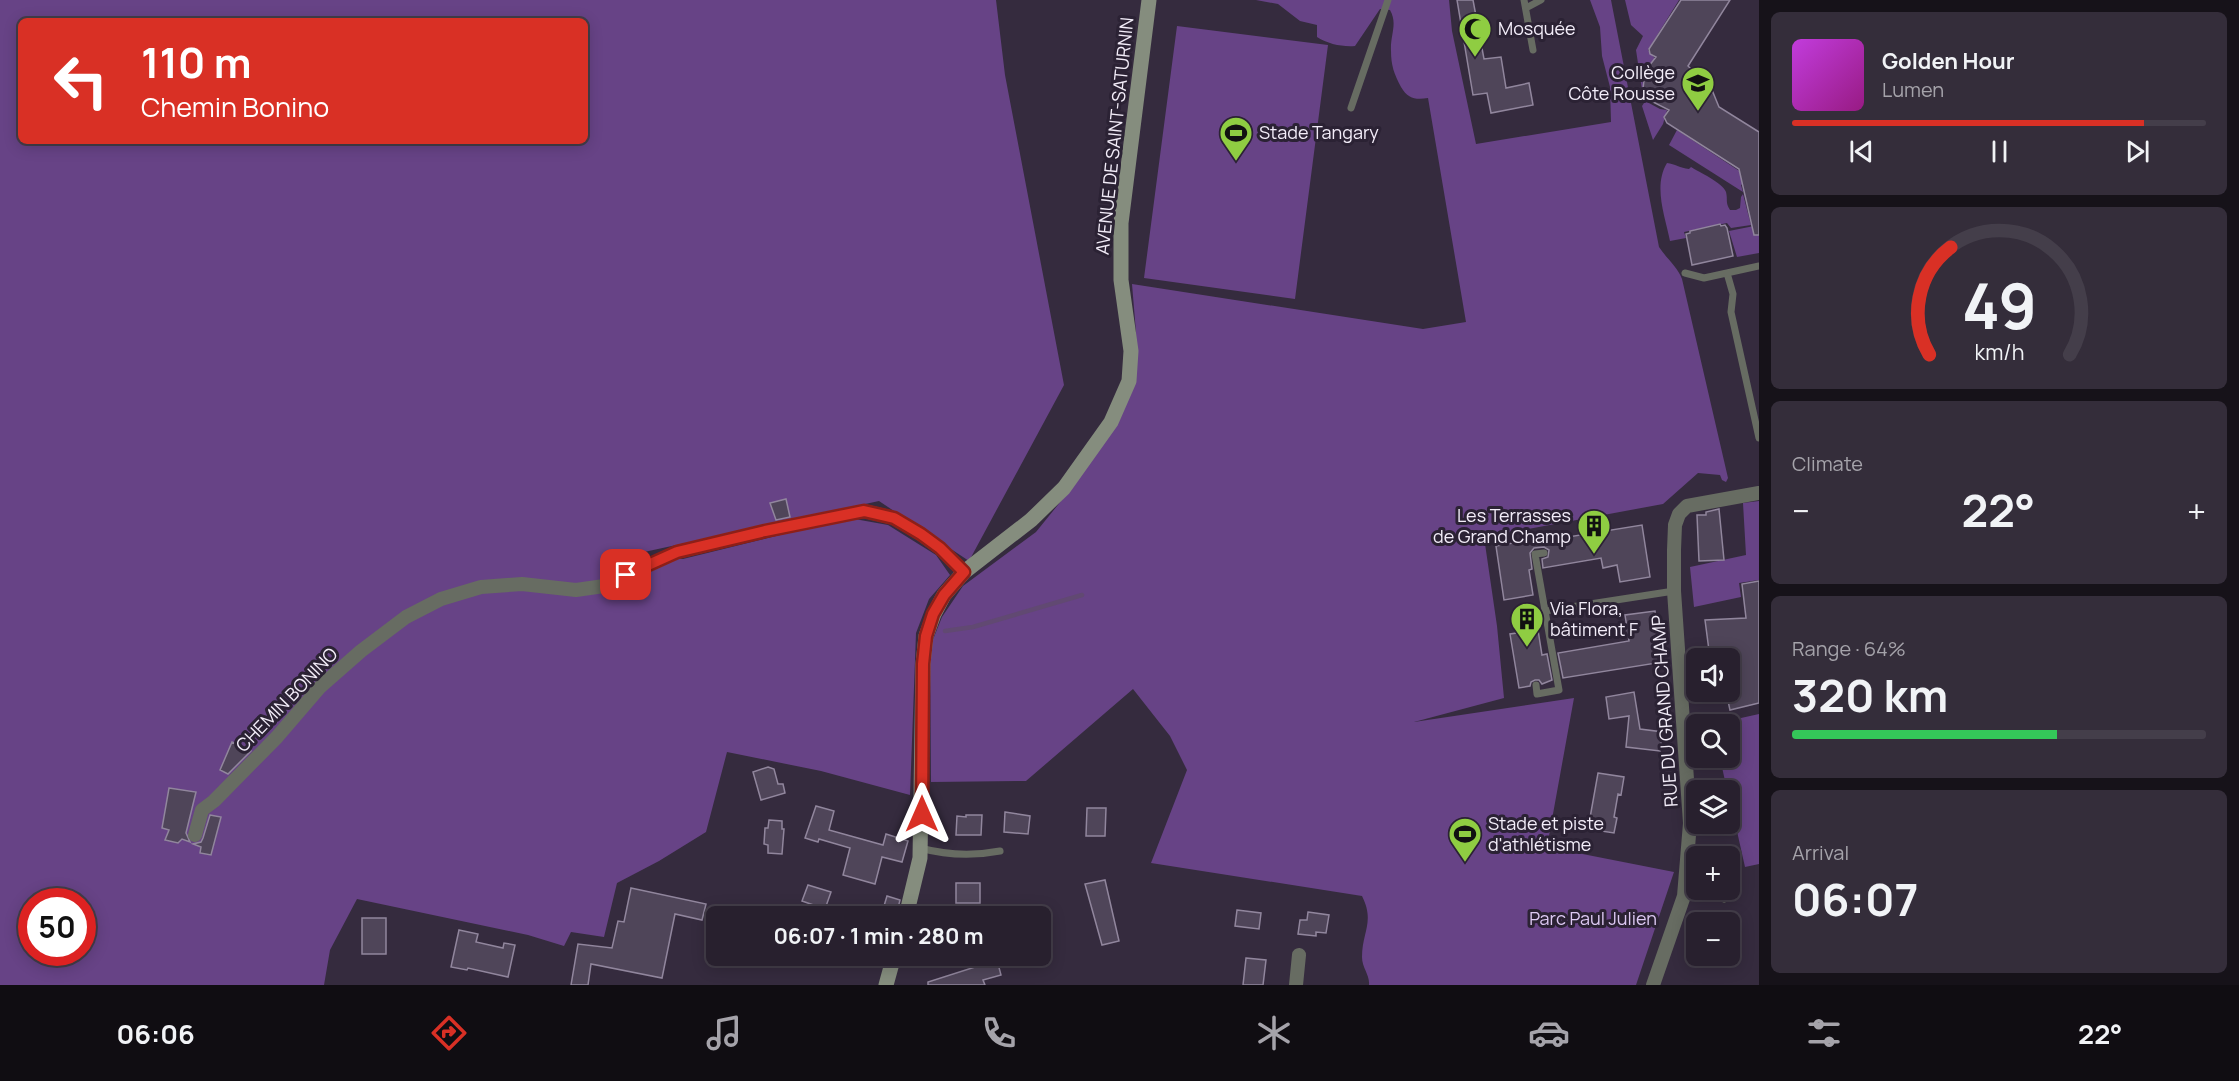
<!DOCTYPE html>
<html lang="en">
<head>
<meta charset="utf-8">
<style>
	body { margin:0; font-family:Manrope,sans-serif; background:#342d3a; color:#f1f3f6; height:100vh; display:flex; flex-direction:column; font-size:22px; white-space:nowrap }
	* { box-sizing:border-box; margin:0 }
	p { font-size:20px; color:#a5a3aa }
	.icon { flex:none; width:33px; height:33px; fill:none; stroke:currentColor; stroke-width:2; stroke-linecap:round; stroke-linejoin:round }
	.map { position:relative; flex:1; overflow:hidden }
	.drawer { display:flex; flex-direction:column; gap:12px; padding:12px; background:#161219; width:480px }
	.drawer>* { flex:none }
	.guide { position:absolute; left:18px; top:18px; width:570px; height:126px; border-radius:9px; box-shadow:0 3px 15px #0003,0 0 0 2px #443e4a; background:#d93025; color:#fff; overflow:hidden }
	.buttons { position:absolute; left:1686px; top:648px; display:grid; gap:12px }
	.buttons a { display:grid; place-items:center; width:54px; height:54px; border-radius:9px; background:#28202e; box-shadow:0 3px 15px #0003,0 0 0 2px #443e4a; font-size:30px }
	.speed { position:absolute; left:18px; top:888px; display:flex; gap:12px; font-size:30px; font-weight:700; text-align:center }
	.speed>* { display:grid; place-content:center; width:78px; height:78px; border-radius:50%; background:#28202e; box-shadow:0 3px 15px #0003,0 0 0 2px #443e4a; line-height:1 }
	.speed .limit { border:9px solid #d22; background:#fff; color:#111 }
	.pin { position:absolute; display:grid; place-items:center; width:51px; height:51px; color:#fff; margin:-26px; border-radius:12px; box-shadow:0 3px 9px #0006 }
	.me { position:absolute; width:66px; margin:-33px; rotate:0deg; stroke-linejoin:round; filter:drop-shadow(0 0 4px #0008) }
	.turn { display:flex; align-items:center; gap:21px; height:126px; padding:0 24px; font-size:27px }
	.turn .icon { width:78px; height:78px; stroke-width:2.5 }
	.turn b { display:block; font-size:42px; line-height:51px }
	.big { font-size:45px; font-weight:700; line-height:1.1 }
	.drawer .widget { flex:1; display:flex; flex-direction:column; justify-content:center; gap:9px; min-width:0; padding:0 21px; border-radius:9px; background:#342d3a }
	.drawer .dial { align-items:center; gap:0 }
	.dial svg { height:156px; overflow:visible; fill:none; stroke:#443e4a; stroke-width:7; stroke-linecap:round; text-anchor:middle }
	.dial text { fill:#f1f3f6; stroke:none }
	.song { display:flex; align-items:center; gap:18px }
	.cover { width:72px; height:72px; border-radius:9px; background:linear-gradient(135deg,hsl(290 70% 55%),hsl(310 70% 35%)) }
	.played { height:6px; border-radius:3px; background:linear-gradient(90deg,#d93025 85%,#443e4a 85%) }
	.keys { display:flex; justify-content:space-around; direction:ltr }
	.heat { display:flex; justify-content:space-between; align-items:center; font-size:33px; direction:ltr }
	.charge { height:9px; border-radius:4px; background:linear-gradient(90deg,#34c759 64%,#443e4a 0) }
	.trip { position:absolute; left:706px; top:906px; width:345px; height:60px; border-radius:9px; background:#28202e; box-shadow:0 3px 15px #0003,0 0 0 2px #443e4a; font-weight:700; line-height:60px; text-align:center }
	.dock { display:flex; height:96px; justify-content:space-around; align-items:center; background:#100d12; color:#a5a3aa }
	.dock .icon { width:42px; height:42px }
	.dock .on { color:#d93025 }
	.dock b { font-size:27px; color:#f1f3f6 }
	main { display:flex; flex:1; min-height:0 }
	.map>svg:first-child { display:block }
	.green { fill:#674386; fill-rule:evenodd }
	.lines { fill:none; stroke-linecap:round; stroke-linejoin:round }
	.stream { stroke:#614972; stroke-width:4.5 }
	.building { fill:#4f4559; stroke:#91869d; stroke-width:1.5 }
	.lane { stroke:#676c62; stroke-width:7 }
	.street { stroke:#676c62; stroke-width:14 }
	.secondary { stroke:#858d7e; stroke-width:15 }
	.route-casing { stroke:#8d1f18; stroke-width:15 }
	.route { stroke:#d93025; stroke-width:10 }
	.labels { text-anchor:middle; stroke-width:6; stroke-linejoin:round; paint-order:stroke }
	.poi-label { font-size:18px; fill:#f3edf9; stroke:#2b2234; text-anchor:start }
	.street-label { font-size:18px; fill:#f3edf9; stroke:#2b2234 }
	.park-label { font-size:18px; fill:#ddc9f3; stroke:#2b2234 }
</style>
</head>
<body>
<main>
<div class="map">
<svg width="1759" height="985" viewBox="0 0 1759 985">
	<rect width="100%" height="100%" fill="#352b3e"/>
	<path class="green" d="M0,0H996L1005,75L1064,385L969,561L879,501L621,557L683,559L849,518L888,525L936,555L950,575L929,599L916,633L910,795L821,771L727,752L706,832L659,861L617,883L604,937L571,932L564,946L528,935L357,899L330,950L324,985H0ZM21,21H585V141H21ZM32,902H82V952H32Z
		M1256,0H1449L1452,31L1476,144L1611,122L1610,87L1602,56L1600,27L1590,0H1611L1659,247C1666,258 1677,266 1682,279L1728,478L1726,482L1722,480L1720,475L1698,473L1663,504L1484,537L1497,626L1504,698L1414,722L1574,698L1547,847L1674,872L1636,985H1369C1370,975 1362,968 1362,957C1362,932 1375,922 1362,896L1151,863L1187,770L1170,736L1133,689L1026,781L931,782L930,647L942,617L963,586L1036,532L1070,490L1134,382L1136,332L1132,284L1423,329L1466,322L1428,98C1416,100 1408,99 1401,87C1394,74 1391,65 1391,51C1390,35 1398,24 1390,10L1380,9L1355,46C1342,47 1328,44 1317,37V25L1300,21L1278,4Z
		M1625,0H1679L1648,50L1656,60C1636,70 1643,84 1647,102L1660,109L1667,110L1663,124L1653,140L1642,106L1644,103L1636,50L1643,36L1631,25Z
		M1177,26L1328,45L1295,299L1144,278Z
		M1677,130L1750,178L1741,185L1743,192L1669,145Z
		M1667,163C1675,164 1680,168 1689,169L1691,167C1699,172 1723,183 1726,192C1728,200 1725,202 1730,210H1736L1740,208L1741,197L1743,194L1751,225L1731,228L1727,223L1684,232L1686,238L1670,241C1665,216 1653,186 1667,163Z
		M1759,225V253L1737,257L1729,231Z
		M1759,501V580L1739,583L1741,597L1694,607L1690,567L1746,555L1743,503Z
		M1759,714V864L1745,867L1730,800V790H1727L1720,758H1730V724H1714Z"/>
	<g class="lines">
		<path class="stream" d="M945,631L973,627L1082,595"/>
	</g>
	<path class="building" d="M1457,0H1473L1484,59L1501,57L1506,88L1529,83L1533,105L1491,113L1487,93L1473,95Z
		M1681,0H1730L1688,66L1712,90L1719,107L1759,132V235H1754L1739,169L1667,123L1664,117L1669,110L1649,100L1643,89L1645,71L1656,57L1650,54L1649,49Z
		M1720,224L1721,226L1725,225L1727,228L1733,256L1692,265L1686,234L1690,233V231Z
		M786,499L790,517L776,520L770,503Z
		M1719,509L1724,560L1699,561L1697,515H1706V512Z
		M1642,525L1650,577L1620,582L1617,565L1603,568L1601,558L1543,568L1542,559L1548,557L1549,550L1544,547L1534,548L1530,553L1532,569L1529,570L1533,595L1504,600L1496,546L1524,541L1525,544Z
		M1759,581V703L1730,710L1726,692H1730V658H1710L1705,620L1746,618L1742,584Z
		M1655,611L1663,662L1563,678L1558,653L1629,641L1625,615Z
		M1538,630L1542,655L1547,654L1552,680L1542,684L1539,680H1535L1531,682L1530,686L1519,688L1510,634Z
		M1634,692L1640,729L1663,732L1660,751L1626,747L1629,716L1609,719L1606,697Z
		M232,742L251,751L228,774L220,770Z
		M768,767L774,769L778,784H783L785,793L761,800L753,772Z
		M1598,773L1624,777L1621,795L1618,794L1614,817L1617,818L1614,833L1588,829Z
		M169,788L196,792L186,833L190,842L182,839L178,843L165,840L169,830L162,828Z
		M816,806L834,811L829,830L883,845L886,834L908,841L902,862L882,857L875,884L843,875L850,848L819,839L818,842L805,838Z
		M1087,808H1106L1105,836H1086Z
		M1005,812L1030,816L1028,834L1004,832Z
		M210,815L221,817L211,855L200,853L201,847L193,844L201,842L203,838Z
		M966,815H982L981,835H956L957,816L966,817Z
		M769,820L782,821V829H784L782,854L768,853V845L764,844L765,828H768Z
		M1105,880L1119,941L1102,945L1085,884Z
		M956,883H980V903H956Z
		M808,885L831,892L825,909L802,901Z
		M631,888L706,904L702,920L675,914L662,978L591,964L588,985H571L578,944L612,948L618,921L624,922Z
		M887,896L900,900L896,916H881Z
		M1237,910L1261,913L1259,929L1235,926Z
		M1308,912L1329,915L1326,933L1316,932V936L1298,934L1300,920H1307Z
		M362,918H386V954H362Z
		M459,930L478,934L476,942L503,948L504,943L515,945L508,977L468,968L467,970L451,967Z
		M1246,958L1266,960L1263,985H1243Z
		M997,960L1001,975L983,980L985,985H928V982Z"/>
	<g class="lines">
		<path class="lane" d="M1524,0L1533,50
			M1526,8L1541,0
			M1351,108L1388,0
			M1685,273L1704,278L1759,266
			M1727,273L1733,294L1731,312L1759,438
			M1545,611L1674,591
			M1536,685L1537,694L1559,690L1535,554L1544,553
			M920,848C946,855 974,856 1000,851
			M1689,850L1722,849L1727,856
			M1724,899C1732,886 1738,875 1730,861"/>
		<path class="street" d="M195,835L202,810L214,801L277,737L320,687L361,651L406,617L441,599L481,587L522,584L576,590L604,586L677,552L764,531L864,511L894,518L921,534L940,548L964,572
			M1296,985L1299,955
			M1653,985L1684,896L1690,823L1674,591V550L1675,525L1679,514L1687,506L1759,493"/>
		<path class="secondary" d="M906,916L920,858L923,664L926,636L934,614L944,595L964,572L1031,520L1064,488L1111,422L1129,381L1131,351L1121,280V223L1149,0
			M886,985L894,956"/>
	</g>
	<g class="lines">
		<g class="route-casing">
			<path id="route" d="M626,575L677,552L765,531L864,511L894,518L921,534L940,548L964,572L944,595L933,614L926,636L923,664L922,814"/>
		</g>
		<use href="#route" class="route"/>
	</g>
	<defs>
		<g id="mosque-pin" transform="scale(1.725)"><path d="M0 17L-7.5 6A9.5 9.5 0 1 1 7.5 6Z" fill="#8fcd42" stroke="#2b2234"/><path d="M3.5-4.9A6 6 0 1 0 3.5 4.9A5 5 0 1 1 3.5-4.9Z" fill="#111"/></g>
		<g id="school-pin" transform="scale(1.725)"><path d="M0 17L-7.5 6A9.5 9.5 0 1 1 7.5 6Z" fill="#8fcd42" stroke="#2b2234"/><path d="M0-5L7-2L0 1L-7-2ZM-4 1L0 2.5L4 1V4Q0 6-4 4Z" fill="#111"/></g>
		<g id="stadium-pin" transform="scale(1.725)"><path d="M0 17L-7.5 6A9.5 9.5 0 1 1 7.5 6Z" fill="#8fcd42" stroke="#2b2234"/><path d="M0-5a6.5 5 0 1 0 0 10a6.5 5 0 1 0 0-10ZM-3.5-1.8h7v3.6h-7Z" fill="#111"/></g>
		<g id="building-pin" transform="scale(1.725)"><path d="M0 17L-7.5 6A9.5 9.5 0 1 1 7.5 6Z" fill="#8fcd42" stroke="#2b2234"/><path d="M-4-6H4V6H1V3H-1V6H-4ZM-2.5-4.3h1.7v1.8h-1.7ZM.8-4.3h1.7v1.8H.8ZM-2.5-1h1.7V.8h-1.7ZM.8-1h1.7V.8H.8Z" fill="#111"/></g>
	</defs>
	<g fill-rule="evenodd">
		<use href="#mosque-pin" x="1475" y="29"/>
		<use href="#school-pin" x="1698" y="83"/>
		<use href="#stadium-pin" x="1236" y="133"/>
		<use href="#building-pin" x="1594" y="526"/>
		<use href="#building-pin" x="1527" y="619"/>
		<use href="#stadium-pin" x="1465" y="834"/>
	</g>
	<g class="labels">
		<g class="poi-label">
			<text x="1498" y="35">Mosquée</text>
			<text x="1675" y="79" text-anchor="end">Collège<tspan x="1675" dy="21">Côte Rousse</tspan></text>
			<text x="1259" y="139">Stade Tangary</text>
			<text x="1571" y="522" text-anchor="end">Les Terrasses<tspan x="1571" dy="21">de Grand Champ</tspan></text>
			<text x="1550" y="615">Via Flora,<tspan x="1550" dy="21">bâtiment F</tspan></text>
			<text x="1488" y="830">Stade et piste<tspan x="1488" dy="21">d'athlétisme</tspan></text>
		</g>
		<g class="street-label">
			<text transform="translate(1115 136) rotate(-84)" y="6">AVENUE DE SAINT-SATURNIN</text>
			<text transform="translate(287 700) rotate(-46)" y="6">CHEMIN BONINO</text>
			<text transform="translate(1665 711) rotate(-94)" y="6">RUE DU GRAND CHAMP</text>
		</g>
		<g class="park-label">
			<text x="1593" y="925">Parc Paul Julien</text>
		</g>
	</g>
</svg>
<div class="buttons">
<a><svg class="icon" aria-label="sound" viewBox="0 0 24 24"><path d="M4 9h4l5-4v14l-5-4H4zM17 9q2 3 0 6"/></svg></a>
<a><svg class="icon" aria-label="search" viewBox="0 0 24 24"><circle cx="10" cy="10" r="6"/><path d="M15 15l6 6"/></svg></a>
<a><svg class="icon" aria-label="layers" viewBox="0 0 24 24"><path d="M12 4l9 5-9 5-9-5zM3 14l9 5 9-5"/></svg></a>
<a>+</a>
<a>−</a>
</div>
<div class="speed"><div class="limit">50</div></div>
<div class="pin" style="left:626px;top:575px;background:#d93025"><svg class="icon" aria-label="arrive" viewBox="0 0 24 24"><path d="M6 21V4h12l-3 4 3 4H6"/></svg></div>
<svg class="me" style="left:922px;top:814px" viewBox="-20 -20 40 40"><path d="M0-17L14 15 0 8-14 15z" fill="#d93025" stroke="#fff" stroke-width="4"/></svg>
<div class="trip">06:07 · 1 min · 280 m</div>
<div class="guide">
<div class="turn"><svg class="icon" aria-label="left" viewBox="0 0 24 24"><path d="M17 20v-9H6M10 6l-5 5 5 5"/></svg><div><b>110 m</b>Chemin Bonino</div></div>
</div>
</div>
<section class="drawer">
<div class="widget">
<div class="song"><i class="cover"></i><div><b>Golden Hour</b><p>Lumen</p></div></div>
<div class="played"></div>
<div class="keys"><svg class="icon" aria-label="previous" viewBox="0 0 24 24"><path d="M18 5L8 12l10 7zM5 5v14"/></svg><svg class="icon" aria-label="pause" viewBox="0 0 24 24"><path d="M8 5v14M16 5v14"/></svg><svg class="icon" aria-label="next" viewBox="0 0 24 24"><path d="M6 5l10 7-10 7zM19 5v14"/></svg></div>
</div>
<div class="widget dial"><svg viewBox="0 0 100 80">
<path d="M14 69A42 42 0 1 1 86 69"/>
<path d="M14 69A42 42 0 0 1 25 14" stroke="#d93025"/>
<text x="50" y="56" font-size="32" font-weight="700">49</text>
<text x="50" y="72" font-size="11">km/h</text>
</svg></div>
<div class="widget"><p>Climate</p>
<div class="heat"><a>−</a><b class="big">22°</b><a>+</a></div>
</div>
<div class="widget"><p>Range · 64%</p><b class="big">320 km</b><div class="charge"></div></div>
<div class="widget"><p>Arrival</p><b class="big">06:07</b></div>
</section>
</main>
<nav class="dock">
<b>06:06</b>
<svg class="icon on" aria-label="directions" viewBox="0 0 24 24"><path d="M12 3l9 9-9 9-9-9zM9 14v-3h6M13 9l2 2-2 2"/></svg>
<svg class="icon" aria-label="music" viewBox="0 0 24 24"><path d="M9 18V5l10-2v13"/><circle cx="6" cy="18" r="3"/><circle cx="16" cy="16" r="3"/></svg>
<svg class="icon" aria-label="phone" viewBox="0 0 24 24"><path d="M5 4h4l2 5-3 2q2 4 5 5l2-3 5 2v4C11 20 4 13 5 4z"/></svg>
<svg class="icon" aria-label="climate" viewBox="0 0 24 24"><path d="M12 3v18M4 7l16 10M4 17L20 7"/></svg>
<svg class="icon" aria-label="car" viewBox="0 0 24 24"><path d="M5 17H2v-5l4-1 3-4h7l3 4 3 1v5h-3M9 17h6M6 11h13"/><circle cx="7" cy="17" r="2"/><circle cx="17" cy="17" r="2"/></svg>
<svg class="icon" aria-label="filters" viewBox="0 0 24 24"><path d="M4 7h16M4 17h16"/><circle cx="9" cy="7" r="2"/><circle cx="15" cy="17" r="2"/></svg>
<b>22°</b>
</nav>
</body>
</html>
